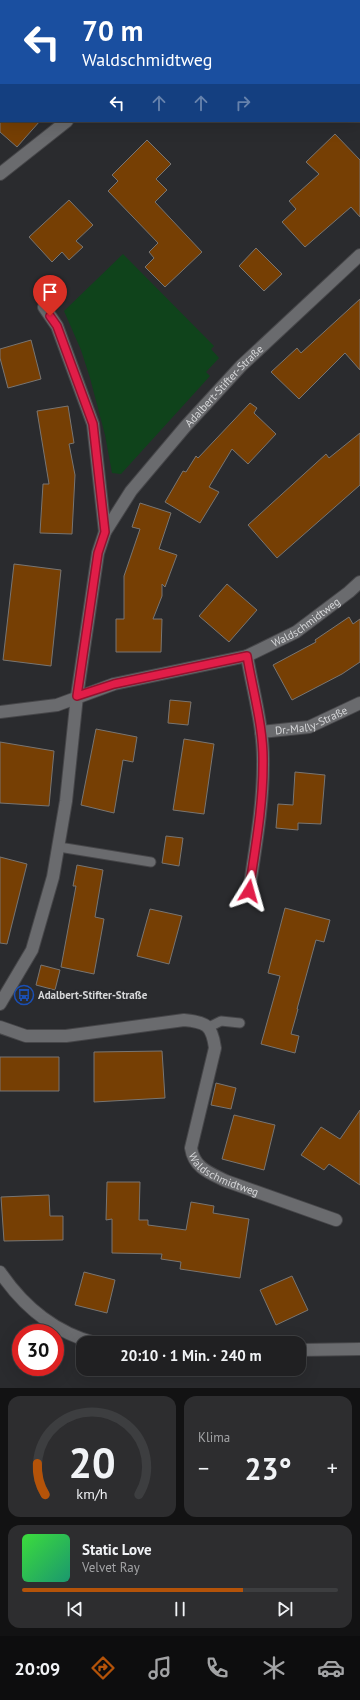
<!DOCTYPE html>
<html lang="de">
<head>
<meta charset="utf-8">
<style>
	body { margin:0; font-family:"PT Sans",sans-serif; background:#2d2d2f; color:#f1f3f6; height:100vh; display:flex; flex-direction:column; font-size:15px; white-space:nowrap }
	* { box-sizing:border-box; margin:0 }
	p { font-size:13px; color:#a2a3a5 }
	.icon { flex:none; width:22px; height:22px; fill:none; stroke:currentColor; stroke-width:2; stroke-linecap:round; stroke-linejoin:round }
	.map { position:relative; height:1388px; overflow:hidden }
	.sheet { display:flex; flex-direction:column; gap:8px; padding:8px; background:#121213; flex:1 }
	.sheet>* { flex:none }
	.banner { position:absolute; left:0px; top:0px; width:360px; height:122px; box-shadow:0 4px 16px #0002,0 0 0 1px #3d3e40; background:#1a4fa0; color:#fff; overflow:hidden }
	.speed { position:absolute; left:12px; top:1324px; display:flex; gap:8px; font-size:20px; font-weight:700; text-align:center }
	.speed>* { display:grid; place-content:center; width:52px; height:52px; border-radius:50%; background:#202022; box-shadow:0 4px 16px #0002,0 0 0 1px #3d3e40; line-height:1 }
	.speed .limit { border:6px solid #d22; background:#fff; color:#111 }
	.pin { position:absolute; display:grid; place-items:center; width:34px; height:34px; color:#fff; margin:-41px -17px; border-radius:50% 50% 50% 0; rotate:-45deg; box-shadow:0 0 4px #0007 }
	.pin .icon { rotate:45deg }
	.me { position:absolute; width:44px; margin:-22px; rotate:8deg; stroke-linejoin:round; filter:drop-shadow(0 0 3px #0008) }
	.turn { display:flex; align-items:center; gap:14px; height:84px; padding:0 16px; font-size:18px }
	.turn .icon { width:52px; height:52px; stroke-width:2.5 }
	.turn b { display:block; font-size:28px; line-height:34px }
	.lanes { display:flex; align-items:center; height:38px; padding:0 16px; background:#0003; justify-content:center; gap:20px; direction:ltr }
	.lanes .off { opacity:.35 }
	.big { font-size:30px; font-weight:700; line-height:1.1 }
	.sheet .tile { flex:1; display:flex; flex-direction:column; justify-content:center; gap:6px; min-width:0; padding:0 14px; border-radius:12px; background:#2d2d2f }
	.sheet .dial { align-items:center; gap:0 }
	.dial svg { height:104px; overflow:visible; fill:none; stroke:#3d3e40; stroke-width:7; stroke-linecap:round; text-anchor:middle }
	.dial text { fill:#f1f3f6; stroke:none }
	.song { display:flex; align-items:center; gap:12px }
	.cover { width:48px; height:48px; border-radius:6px; background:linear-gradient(135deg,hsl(120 70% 55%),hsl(160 70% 35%)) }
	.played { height:4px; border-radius:2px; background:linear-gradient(90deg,#b45309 70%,#3d3e40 70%) }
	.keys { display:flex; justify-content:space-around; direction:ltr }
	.heat { display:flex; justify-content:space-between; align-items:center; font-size:22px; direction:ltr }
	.sheet .tiles { flex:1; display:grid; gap:8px; grid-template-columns:1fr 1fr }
	.tile:last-child { grid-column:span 2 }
	.trip { position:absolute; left:76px; top:1336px; width:230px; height:40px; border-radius:12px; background:#202022; box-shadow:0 4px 16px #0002,0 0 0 1px #3d3e40; font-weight:700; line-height:40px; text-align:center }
	.tab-bar { display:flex; height:64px; justify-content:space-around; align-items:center; background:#0d0d0e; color:#a2a3a5 }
	.tab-bar .icon { width:28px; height:28px }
	.tab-bar .selected { color:#b45309 }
	.tab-bar b { font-size:18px; color:#f1f3f6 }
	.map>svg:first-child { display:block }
	.green { fill:#0f431b }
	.building { fill:#763f04; stroke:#787572 }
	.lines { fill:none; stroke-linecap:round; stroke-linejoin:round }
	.lane-casing { stroke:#464649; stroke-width:11 }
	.street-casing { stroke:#464649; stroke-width:14 }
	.lane { stroke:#6a6b6e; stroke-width:9 }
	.street { stroke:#6a6b6e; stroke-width:12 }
	.route-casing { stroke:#92132f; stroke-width:10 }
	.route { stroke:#e11d48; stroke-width:7 }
	.labels { text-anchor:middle; stroke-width:4; stroke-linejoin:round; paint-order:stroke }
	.street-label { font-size:11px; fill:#d7d8da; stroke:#2a2b2e }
	.poi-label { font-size:11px; font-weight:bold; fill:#d7d8da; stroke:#2a2b2e; text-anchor:start }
</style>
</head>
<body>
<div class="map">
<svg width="360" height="1388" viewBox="0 0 360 1388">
	<rect width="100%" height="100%" fill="#2a2b2e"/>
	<path class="green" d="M123,254L214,346L211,349L219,358L206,372L210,376L121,474L112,473L105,435L90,378L81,350L64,311Z"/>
	<path class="building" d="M0,121H40L17,147L0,132Z
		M335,134L360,160V217L351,207L305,247L282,222L296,209L289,201L319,174L306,162Z
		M147,140L171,164L156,179L167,190L155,202L202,252L165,287L145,267L154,258L149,252L158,243L108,191L118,181L112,175Z
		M69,200L93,225L76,241L83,247L69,260L62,252L52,262L29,237Z
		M256,248L282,274L264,291L239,266Z
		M360,299V370L345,353L299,399L271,372L297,348L301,353Z
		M31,340L41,379L8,388L0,358V349Z
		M250,403L257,408L254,413L276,434L248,464L232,449L209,487L219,492L200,523L165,502L183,471L186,472L196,456L198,458Z
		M68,406L74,443L69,444L75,475L72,534L40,533L43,484H49L37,411Z
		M360,433V485L277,558L248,525L326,454L329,458Z
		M140,503L171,513L159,549L177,555L165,587L162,584V596L153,619H162L161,652H116V619H124V576L140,529L132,527Z
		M14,564L61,570L51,666L3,660Z
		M227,584L257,610L229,642L199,616Z
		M349,617L353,624L360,619V662L342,674L292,700L273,665L316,642L315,640Z
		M170,700L191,702L188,725L168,723Z
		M96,729L137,737L133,762L123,760L114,813L81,805Z
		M184,739L214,744L204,814L173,810Z
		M0,742L54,751L49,806L0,803Z
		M295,772L325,775L321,824L298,823V830L276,828L278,804L293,805Z
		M166,836L183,838L179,866L162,863Z
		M0,857L27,864L7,944L0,943Z
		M77,865L103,870L95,917L104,919L94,974L61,967L76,886H73Z
		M285,908L330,920L324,942L316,940L297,1009H298L291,1034L299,1036L295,1053L261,1044L280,976L268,973Z
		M150,909L182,916L169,964L137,956Z
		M41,965L60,970L55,990L36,985Z
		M162,1051L165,1098L94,1102V1052Z
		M0,1057H59V1091H0Z
		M216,1083L236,1088L231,1109L211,1105Z
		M360,1110V1185L329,1164L324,1170L301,1155L321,1127L340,1139Z
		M234,1115L275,1125L264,1170L222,1159Z
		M107,1182H140L139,1220H148V1225L186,1230L191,1202L214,1206L213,1213L249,1219L240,1278L180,1269L181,1262L161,1259L162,1254L112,1253V1219L106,1220Z
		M49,1195L50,1216H63V1240L4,1241L1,1197Z
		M84,1272L115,1280L107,1313L75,1305Z
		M292,1276L308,1310L276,1325L260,1290Z"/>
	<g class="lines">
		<g class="lane-casing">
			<path id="lane" d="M59,847L151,862
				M209,1027L221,1021L240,1023"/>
		</g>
		<g class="street-casing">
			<g id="street">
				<path d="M186,1L187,0"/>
				<path d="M0,174L67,121"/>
				<path d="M44,307L57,326L93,424L105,532"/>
				<path d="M247,656C253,692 264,728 263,765C263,807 255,849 249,891"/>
				<path id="s1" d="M0,712L57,705L114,684L247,656L296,632L349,592L360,582"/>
				<path id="s2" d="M261,732L309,727L360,703"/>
				<path id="s3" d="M0,1004L32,950L53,877L66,801L77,696L98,553L105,532L131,491L185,427L241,366L360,255"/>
				<path id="s4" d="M0,1027L26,1036H66L184,1020C206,1022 212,1025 215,1048L191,1148C194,1168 210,1173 226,1181L336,1220"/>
				<path d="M0,1272C23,1306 54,1332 95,1343"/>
				<path d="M299,1350L360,1349"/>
			</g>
		</g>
		<use href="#lane" class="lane"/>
		<use href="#street" class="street"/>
	</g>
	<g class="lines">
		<g class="route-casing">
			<path id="route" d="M50,316L57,326L93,424L105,532L98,553L77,696L114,684L247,656C253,692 264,728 263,765C263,807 255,849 249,891"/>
		</g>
		<use href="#route" class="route"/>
	</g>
	<defs>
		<g id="bus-ring" transform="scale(1)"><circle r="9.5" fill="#2a2b2e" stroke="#1a4fb4" stroke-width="1.5"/><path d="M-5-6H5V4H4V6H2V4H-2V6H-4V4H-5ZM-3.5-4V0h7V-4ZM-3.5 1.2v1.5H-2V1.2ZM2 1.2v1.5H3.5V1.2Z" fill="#1a4fb4"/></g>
	</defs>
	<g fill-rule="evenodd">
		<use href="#bus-ring" x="24" y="995"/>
	</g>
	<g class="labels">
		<g class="street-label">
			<text dy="4" stroke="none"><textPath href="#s3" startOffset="677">Adalbert-Stifter-Straße</textPath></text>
			<text dy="4" stroke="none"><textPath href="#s1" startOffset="322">Waldschmidtweg</textPath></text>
			<text dy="4" stroke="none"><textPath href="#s2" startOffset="52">Dr.-Mally-Straße</textPath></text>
			<text dy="4" stroke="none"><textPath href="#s4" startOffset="382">Waldschmidtweg</textPath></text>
		</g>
		<g class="poi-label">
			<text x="38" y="999">Adalbert-Stifter-Straße</text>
		</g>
	</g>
</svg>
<div class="speed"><div class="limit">30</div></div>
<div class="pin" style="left:50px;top:316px;background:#d93025"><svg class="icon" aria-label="arrive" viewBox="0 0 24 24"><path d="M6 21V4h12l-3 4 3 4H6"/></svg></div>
<svg class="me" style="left:249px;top:891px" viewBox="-20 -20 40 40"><path d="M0-17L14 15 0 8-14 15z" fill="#e11d48" stroke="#fff" stroke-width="4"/></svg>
<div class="trip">20:10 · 1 Min. · 240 m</div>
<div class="banner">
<div class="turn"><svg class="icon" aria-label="left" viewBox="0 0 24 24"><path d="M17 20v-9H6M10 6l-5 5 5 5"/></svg><div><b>70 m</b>Waldschmidtweg</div></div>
<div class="lanes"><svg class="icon" aria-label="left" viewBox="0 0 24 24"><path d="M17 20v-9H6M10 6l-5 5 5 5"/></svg><svg class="icon off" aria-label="ahead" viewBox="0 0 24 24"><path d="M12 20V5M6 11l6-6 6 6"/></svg><svg class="icon off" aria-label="ahead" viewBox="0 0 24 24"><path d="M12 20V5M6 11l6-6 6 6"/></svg><svg class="icon off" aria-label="right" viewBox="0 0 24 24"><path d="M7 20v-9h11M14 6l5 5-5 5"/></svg></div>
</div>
</div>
<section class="sheet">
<div class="tiles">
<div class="tile dial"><svg viewBox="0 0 100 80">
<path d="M14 69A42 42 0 1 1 86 69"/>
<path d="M14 69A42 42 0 0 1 8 45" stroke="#b45309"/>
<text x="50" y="56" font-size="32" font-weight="700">20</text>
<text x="50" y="72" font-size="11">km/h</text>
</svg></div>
<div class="tile"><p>Klima</p>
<div class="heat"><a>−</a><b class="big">23°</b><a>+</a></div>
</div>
<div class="tile">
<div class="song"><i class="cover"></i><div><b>Static Love</b><p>Velvet Ray</p></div></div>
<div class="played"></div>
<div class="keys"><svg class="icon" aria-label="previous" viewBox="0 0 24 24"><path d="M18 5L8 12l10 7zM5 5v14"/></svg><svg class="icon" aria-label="pause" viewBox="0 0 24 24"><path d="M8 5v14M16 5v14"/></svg><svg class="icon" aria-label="next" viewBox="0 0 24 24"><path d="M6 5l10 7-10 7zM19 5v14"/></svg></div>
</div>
</div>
</section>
<nav class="tab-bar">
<b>20:09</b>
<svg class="icon selected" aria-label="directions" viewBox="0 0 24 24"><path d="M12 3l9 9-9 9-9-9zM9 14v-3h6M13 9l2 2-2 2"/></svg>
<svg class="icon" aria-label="music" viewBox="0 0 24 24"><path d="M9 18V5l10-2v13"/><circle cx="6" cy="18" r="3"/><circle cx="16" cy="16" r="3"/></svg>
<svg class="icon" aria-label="phone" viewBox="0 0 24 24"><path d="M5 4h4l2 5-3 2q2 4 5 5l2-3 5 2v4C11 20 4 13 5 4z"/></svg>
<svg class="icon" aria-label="climate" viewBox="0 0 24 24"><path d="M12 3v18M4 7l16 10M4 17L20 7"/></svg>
<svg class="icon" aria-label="car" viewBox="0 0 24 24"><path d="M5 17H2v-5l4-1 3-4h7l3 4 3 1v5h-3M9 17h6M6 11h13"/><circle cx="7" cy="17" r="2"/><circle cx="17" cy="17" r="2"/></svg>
</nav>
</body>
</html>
